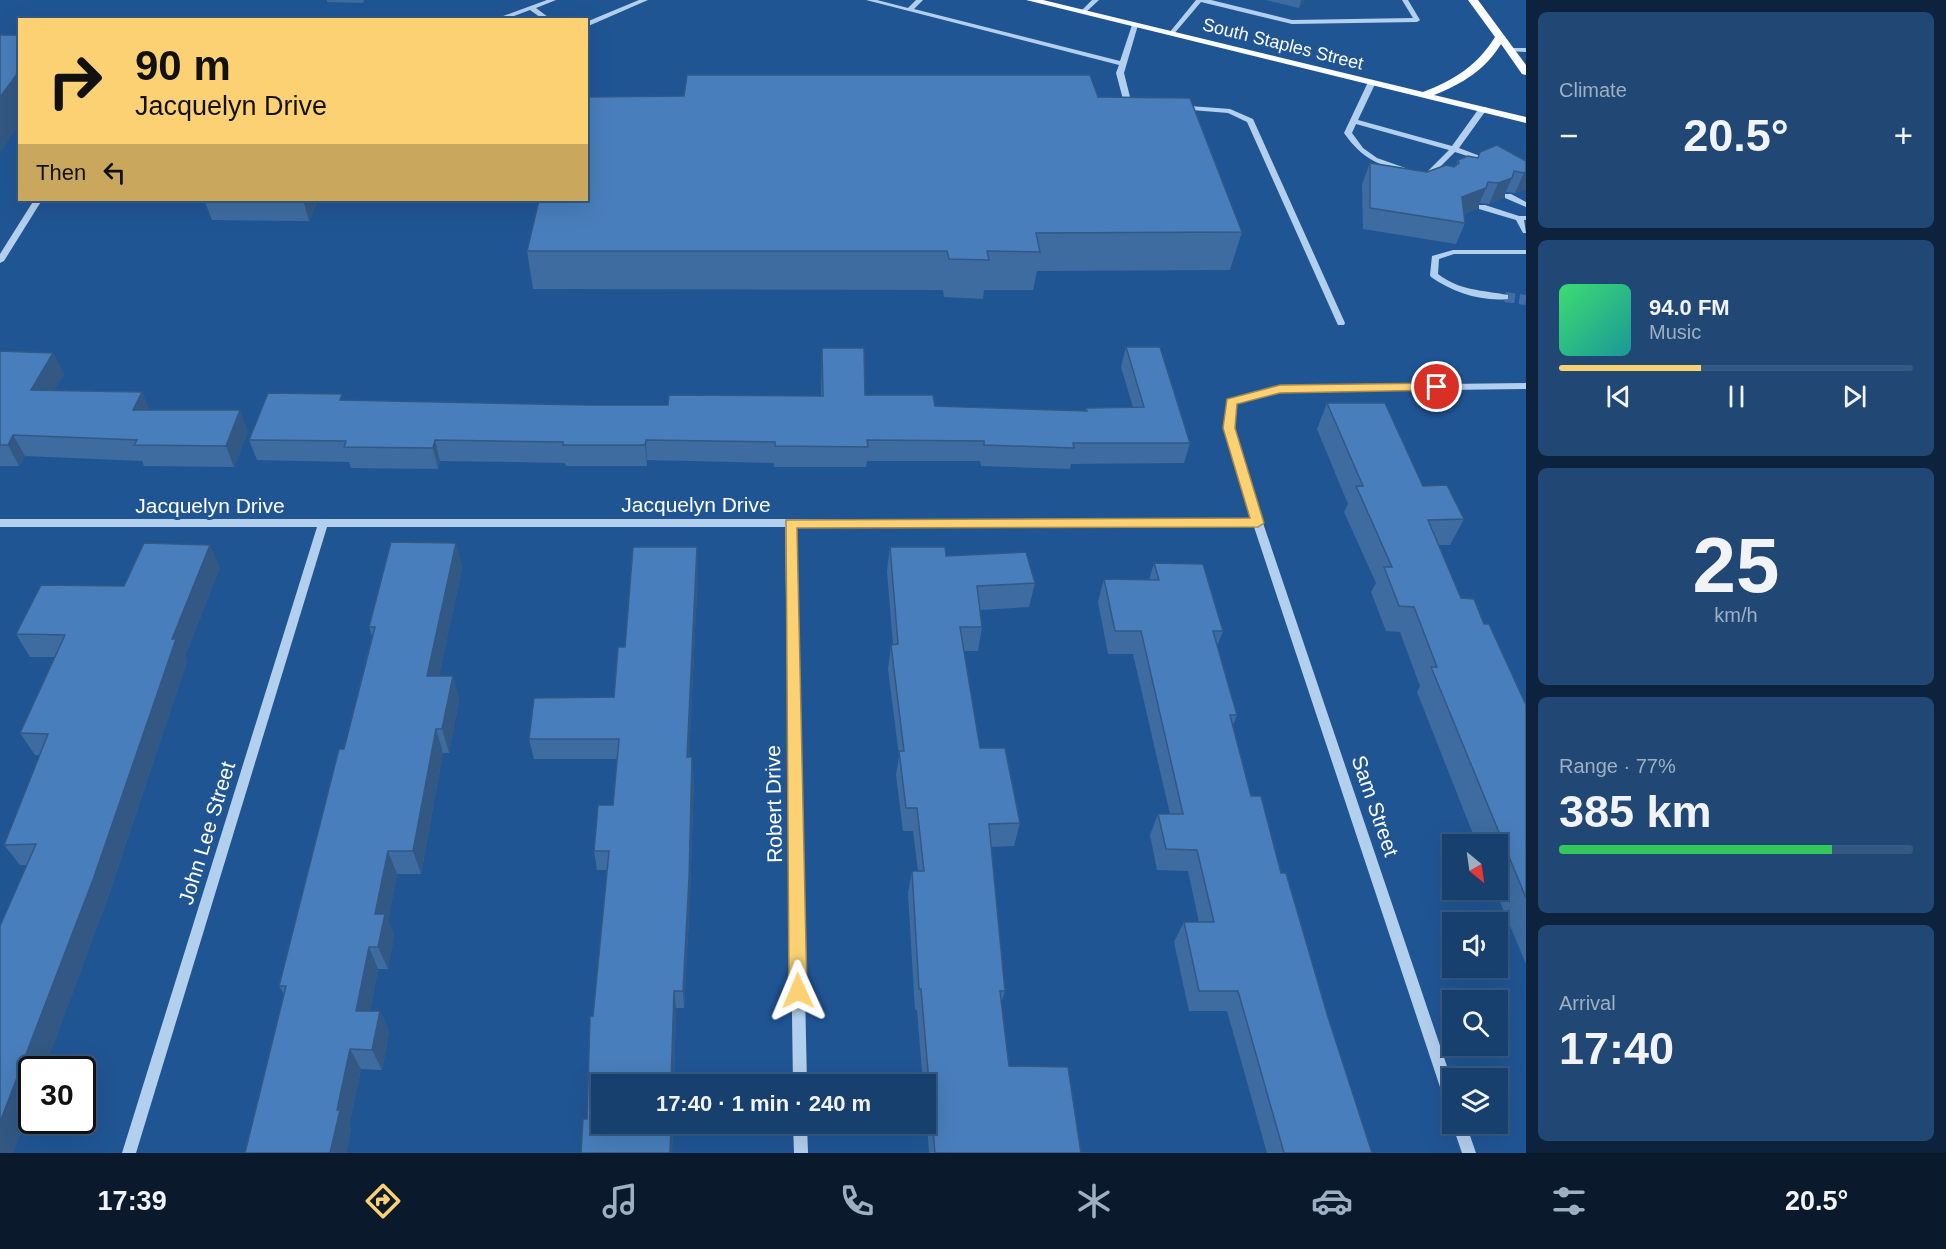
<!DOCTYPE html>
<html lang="en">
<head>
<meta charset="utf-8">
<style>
	body { margin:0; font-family:Helvetica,sans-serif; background:#214774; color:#f1f3f6; height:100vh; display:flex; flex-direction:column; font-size:22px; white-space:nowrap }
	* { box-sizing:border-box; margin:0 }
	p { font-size:20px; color:#9fafc3 }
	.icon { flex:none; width:33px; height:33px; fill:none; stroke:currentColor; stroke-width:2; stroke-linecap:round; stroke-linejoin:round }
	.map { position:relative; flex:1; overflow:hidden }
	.panel { display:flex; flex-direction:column; gap:12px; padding:12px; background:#0d233d; width:420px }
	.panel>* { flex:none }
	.hud { position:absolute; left:18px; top:18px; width:570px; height:183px; border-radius:0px; box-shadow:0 6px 24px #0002,0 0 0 2px #365982; background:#fcd173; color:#111; overflow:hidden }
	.needle { width:39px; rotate:151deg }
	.buttons { position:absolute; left:1442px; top:834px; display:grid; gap:12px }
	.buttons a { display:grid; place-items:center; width:66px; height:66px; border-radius:0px; background:#18406f; box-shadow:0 6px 24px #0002,0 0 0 2px #365982; font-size:30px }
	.speed { position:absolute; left:18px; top:1056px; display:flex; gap:12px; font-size:30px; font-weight:700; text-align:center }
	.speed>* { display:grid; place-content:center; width:78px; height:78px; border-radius:50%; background:#18406f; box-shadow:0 6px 24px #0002,0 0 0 2px #365982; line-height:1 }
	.speed .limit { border:3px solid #111; border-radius:9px; background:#fff; color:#111 }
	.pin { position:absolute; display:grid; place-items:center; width:51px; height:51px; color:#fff; margin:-26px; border:3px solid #fff; border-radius:50%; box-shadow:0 2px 6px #0007 }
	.me { position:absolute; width:66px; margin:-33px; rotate:359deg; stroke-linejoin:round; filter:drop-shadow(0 0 4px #0008) }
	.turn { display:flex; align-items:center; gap:21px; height:126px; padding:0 18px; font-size:27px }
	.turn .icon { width:78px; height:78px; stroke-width:2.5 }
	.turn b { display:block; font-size:42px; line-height:51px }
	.then { display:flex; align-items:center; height:57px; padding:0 18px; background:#0003; gap:12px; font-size:22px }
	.big { font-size:45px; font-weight:600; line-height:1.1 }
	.panel .tile { flex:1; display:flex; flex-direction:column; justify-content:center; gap:9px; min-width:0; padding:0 21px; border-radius:9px; background:#214774 }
	.panel .dial { align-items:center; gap:0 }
	.dial b { font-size:78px; line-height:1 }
	.song { display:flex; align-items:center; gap:18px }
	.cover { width:72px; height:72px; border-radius:9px; background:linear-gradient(135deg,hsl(140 70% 55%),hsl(180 70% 35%)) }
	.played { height:6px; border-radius:3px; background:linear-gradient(90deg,#fcd173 40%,#365982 40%) }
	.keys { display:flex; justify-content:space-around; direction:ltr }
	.heat { display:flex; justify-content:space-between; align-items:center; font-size:33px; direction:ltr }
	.charge { height:9px; border-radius:4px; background:linear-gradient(90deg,#34c759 77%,#365982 0) }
	.trip { position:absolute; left:591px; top:1074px; width:345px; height:60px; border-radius:0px; background:#18406f; box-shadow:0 6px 24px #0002,0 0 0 2px #365982; font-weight:600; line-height:60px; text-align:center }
	.dock { display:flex; height:96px; justify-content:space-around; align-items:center; background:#0a1a2c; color:#9fafc3 }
	.dock .icon { width:42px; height:42px }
	.dock .on { color:#fcd173 }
	.dock b { font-size:27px; color:#f1f3f6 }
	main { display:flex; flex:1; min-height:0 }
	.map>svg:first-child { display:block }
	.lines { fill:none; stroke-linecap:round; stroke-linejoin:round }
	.minor-tunnel { stroke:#416ea4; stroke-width:10; stroke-dasharray:10 4.5; stroke-linecap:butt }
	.minor { fill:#b3cfee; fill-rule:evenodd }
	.major { fill:#fafcff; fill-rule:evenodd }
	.wall { fill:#3e6ca1 }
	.shaded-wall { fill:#325883 }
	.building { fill:#487ebb; stroke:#325883; stroke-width:1.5 }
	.route { fill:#fcd173; stroke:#a4884b; stroke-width:1.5 }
	.labels { text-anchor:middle; stroke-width:6; stroke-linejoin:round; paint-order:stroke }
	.far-street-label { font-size:18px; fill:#fff; stroke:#205594 }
	.street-label { font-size:21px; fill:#fff; stroke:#205594 }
</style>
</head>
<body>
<main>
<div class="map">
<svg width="1526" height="1153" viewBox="0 0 1526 1153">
	<rect width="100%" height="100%" fill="#205594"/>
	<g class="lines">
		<path class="minor-tunnel" d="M1505,297L1526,300"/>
		<path class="minor" d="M547,0H556L536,8L552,20H544L530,10L503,20H492Z
			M639,0H648L586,27V22Z
			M866,0H877L908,8L916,0H923L914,9L1120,61L1132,25L1137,24L1138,25L1124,73L1131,101L1141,104L1137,106L1124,103L1116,73L1119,65Z
			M1092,0H1099L1085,13H1081V11Z
			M1196,0H1211L1292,20L1413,18L1402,0H1408L1420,20L1417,22L1292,24L1201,2L1173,35H1169V33Z
			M1509,48H1526V52L1507,51L1506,50Z
			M1369,80L1376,82L1358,120L1452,146L1480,107H1486L1487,109L1459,148L1493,161L1489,163L1455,152L1433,174L1437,177L1436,179H1430L1424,175L1449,150L1356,124L1352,133L1363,148L1377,158L1414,171L1410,173C1379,165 1363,160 1344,133Z
			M1176,105L1230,109L1253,119L1345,323L1344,325H1338L1337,323L1247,122L1228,113L1179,109H1176Z
			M1505,194H1511L1526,202V207L1505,198Z
			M34,200H42L4,261L0,263V254Z
			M1479,205H1485L1519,216H1526V220H1524L1526,233H1523L1516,220L1479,209Z
			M1453,250H1526V254H1454L1439,259L1438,274C1460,291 1482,290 1508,295V299C1482,302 1452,292 1431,277L1430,275L1432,256Z
			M1526,383V389L1280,392L1236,404L1234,428L1263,523L1452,1081V1109L1447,1107L1445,1102L1254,527H795L807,1084H793L785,527H327L136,1153H122L317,527H0V519H1252L1224,428L1228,400L1280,386Z
			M793,1124H807L808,1153H794Z
			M1452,1124H1466L1476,1153H1462Z"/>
		<path class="major" d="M1026,0H1043L1423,92C1454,80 1477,66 1495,37L1468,0H1478L1526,65V75L1522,74L1501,44C1485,70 1462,84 1434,95L1526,117V123Z"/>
	</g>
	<path class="wall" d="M327,0H364L363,3L327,2Z
		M1266,0H1305L1299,8Z
		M1098,97L1242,232L1230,270L1037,271L1033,290H984L983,299L944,297L943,290L533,289L527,251Z
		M1478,158L1526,161V189L1515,193L1506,192L1503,198L1489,204L1479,203L1477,209L1464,214L1465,223L1456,244L1363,229L1362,184L1370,163L1427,172L1454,167L1456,165L1458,160Z
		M204,200H318L309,221L212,220Z
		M1126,347L1190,443L1184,463L1071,464L1070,469L981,466L980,461H867L866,467H774V463L647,460V466H566L565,463L440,461L438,469L351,468L349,462L257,460L249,440L344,400L588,405H668L821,396L822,348L865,395L935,406L1085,411L1086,408L1133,407L1121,367Z
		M0,351L53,353L64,374L54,390L142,392L149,410L248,431L234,467L144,466L142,461L25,456L19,466H0Z
		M1327,403L1423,486L1464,519L1450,545H1439L1461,598L1484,624L1526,705V964L1495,890H1497V844H1477L1417,692L1420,686L1400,632L1386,631L1371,592L1376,583L1344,512L1348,504L1317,429Z
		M456,543L462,568L439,676H453L459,700L449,753H443L421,874H397L388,920L394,936L388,969H378L370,1011H380L389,1032L382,1070L361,1069L349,1126L351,1129L346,1153H245L284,994L279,986L344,749L372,636L369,627Z
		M697,547L698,568L689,757L694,777L690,898L684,1008H676L672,1153H581L587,1119L593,1016L607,870H597L594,851L613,805L617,759H534L529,739L614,697L625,647Z
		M890,547L946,556L1035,583L1029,607L980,610L982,627L978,651H964L980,748L1020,823L1014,846L991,847L1005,991L1001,1003L1009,1066L1081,1153H929L926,1110V1084H923L917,1010H915L908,893L912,871H918L913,831H903L896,775L899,756L888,669L891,645H893L887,571Z
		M1154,563L1223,631L1217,646L1237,715L1233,725L1251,796L1281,873L1372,1153H1267L1227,1011H1189L1174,942L1184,922H1199L1188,871L1157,870L1150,835L1158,814H1170L1133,654H1108L1098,602L1104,579L1149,580Z
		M220,567L185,656L187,661L108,897L13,1153H0L27,865H20L4,845L40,755H35L20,733L55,657H30L16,634Z"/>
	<path class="shaded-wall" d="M1301,0H1305L1299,8Z
		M20,70V124L0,153V97Z
		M1526,172V189L1515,193L1524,173Z
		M1512,178L1503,198L1489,204L1498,183Z
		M1486,188L1477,209L1453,218L1462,197Z
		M303,200H318L309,221Z
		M53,353L64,374L42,411L31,390Z
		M142,392L151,413L133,410Z
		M240,410L248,431L234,467L226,446Z
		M13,435L25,456L19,466L8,445Z
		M435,440L440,461L438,469L433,448Z
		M646,440L647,460V466L645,445Z
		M456,543L462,568L434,700L427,676Z
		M210,545L220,567L185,656L187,661L108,897L44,1070H32V1104L13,1153H0V1122L172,639Z
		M697,547L698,568L688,777L687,757Z
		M453,676L459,700L449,753L442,729Z
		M436,729L443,753L421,874L413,851Z
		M692,757L694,777L690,898L684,1008L683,991Z
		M388,851L397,874L388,920L394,936L388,969L378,947L375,914Z
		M369,947L378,969L366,1032L356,1011Z
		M674,991L676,1008L674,1084H671Z
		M380,1011L389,1032L382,1070L372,1050Z
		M350,1049L361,1069L349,1126L351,1129L346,1153H330L337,1110Z
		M671,1124H673L672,1153H670Z"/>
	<path class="building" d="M0,35H20V70L0,97Z
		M687,75H1090L1098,97L1190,98L1242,232L1036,233L1040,252L987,251L989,260L949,259L947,251H527L539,200H586V97L684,96Z
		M1497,145L1526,161V172L1524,173L1514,171L1512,178L1498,183L1488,182L1486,188L1462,197L1465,223L1370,208V163L1427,172L1446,165L1454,167L1459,163L1458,160L1468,156L1478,158L1480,152Z
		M1126,347H1160L1190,443H1073L1074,448L984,445V441L867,440L868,447L775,446V442L646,440L645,445H563V442L435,440L433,448L344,447L346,441L249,440L268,393L342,394L340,400L588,405H668L669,395L823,396L822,348H864L865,395H933L935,406L1087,411L1086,408L1144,407Z
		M0,351L53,353L31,390L142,392L133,410H240L226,446L134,445L137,440L13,435L8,445H0Z
		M1327,403H1385L1423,486L1447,485L1464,519L1428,520L1461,598L1474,599L1484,624H1489L1526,705V898L1431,667H1437L1414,607L1399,606L1384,567H1392L1356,486H1363Z
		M391,542L456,543L427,676H453L442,729H436L413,851H388L375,914H385L378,947H369L356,1011H380L372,1050L350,1049L337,1110H340L330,1153H245L286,986H279L339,749H344L375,627H369Z
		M144,543L210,545L172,639H176L94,877L0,1122V926L36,844L4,845L48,734L20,733L65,635L16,634L41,585L124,586Z
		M633,547H697L687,757H692L689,879L683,991H674L671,1084H602V1124H671L670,1153H581L583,1119H587L590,1016H593L609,851H594L598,805H613L619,739H529L534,698L614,697L618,647H625Z
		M890,547H945L946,556L1026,552L1035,583L977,586L982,627H960L980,748H1005L1020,823L989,824L1005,991H1000L1009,1066L1068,1067L1081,1153H935L921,989H919L912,871H924L917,808H906L899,751H904L891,645L898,644Z
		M1154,563L1203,564L1223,631H1213L1237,715H1230L1251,796H1261L1281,873H1286L1328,1017L1372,1153H1284L1238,991H1199L1184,922H1214L1197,850L1166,849L1158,814H1183L1141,631H1115L1104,579L1159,580Z"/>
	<path class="route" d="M1437,383L1441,384V390L1280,393L1237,404L1235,428L1264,523L1258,527L797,528L807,991L804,997L798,999L792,997L789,991L786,520L1250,518L1223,428L1227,399L1280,385Z"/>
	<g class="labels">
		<g class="far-street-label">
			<text transform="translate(1283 44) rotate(14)" y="6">South Staples Street</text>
		</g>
		<g class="street-label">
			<text x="696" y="512">Jacquelyn Drive</text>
			<text x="210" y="513">Jacquelyn Drive</text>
			<text transform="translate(774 804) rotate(-91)" y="7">Robert Drive</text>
			<text transform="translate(1375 806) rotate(71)" y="7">Sam Street</text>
			<text transform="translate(207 833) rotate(-73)" y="7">John Lee Street</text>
		</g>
	</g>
</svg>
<div class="buttons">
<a><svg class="needle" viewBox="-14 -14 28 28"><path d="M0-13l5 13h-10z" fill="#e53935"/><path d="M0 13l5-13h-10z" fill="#9fafc3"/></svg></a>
<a><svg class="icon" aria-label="sound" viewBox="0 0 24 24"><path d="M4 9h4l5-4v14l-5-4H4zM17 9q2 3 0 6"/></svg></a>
<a><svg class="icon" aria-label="search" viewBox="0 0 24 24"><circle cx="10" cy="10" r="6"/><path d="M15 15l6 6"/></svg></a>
<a><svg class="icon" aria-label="layers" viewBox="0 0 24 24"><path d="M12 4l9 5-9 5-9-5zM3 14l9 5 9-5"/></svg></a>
</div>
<div class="speed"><div class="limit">30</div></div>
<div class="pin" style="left:1437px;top:387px;background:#d93025"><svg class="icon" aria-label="arrive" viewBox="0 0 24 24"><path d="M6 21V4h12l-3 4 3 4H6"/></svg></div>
<svg class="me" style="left:798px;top:991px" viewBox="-20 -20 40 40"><path d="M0-17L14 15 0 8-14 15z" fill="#fcd173" stroke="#fff" stroke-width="4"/></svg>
<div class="trip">17:40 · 1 min · 240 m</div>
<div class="hud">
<div class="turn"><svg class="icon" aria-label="right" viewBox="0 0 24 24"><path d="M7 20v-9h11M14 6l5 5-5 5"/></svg><div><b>90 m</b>Jacquelyn Drive</div></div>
<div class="then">Then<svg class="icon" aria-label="left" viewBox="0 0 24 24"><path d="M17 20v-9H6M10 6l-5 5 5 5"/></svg></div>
</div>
</div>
<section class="panel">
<div class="tile"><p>Climate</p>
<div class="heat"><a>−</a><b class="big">20.5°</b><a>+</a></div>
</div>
<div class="tile">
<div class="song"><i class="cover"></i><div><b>94.0 FM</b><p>Music</p></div></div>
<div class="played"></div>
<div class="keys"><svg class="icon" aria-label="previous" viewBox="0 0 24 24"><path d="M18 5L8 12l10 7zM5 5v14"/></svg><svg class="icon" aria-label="pause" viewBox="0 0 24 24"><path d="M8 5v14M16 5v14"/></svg><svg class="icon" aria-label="next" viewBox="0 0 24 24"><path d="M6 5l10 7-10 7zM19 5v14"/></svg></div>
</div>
<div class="tile dial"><b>25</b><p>km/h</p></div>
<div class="tile"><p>Range · 77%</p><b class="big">385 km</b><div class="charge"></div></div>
<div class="tile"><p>Arrival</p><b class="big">17:40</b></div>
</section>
</main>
<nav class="dock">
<b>17:39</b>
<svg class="icon on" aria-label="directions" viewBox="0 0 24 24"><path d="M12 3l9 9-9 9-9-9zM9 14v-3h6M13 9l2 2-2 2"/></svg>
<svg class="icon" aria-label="music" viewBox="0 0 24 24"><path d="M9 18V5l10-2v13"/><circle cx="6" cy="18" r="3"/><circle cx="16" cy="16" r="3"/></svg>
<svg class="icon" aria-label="phone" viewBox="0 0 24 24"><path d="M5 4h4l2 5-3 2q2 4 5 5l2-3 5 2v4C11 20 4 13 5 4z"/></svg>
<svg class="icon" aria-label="climate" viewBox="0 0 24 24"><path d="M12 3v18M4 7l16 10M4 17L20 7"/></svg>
<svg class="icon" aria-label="car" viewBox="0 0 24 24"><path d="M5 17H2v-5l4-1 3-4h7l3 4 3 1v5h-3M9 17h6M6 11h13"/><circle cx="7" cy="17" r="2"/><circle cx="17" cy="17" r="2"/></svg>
<svg class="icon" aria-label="filters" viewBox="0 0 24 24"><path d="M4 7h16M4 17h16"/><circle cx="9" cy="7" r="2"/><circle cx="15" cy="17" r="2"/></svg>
<b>20.5°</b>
</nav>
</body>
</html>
